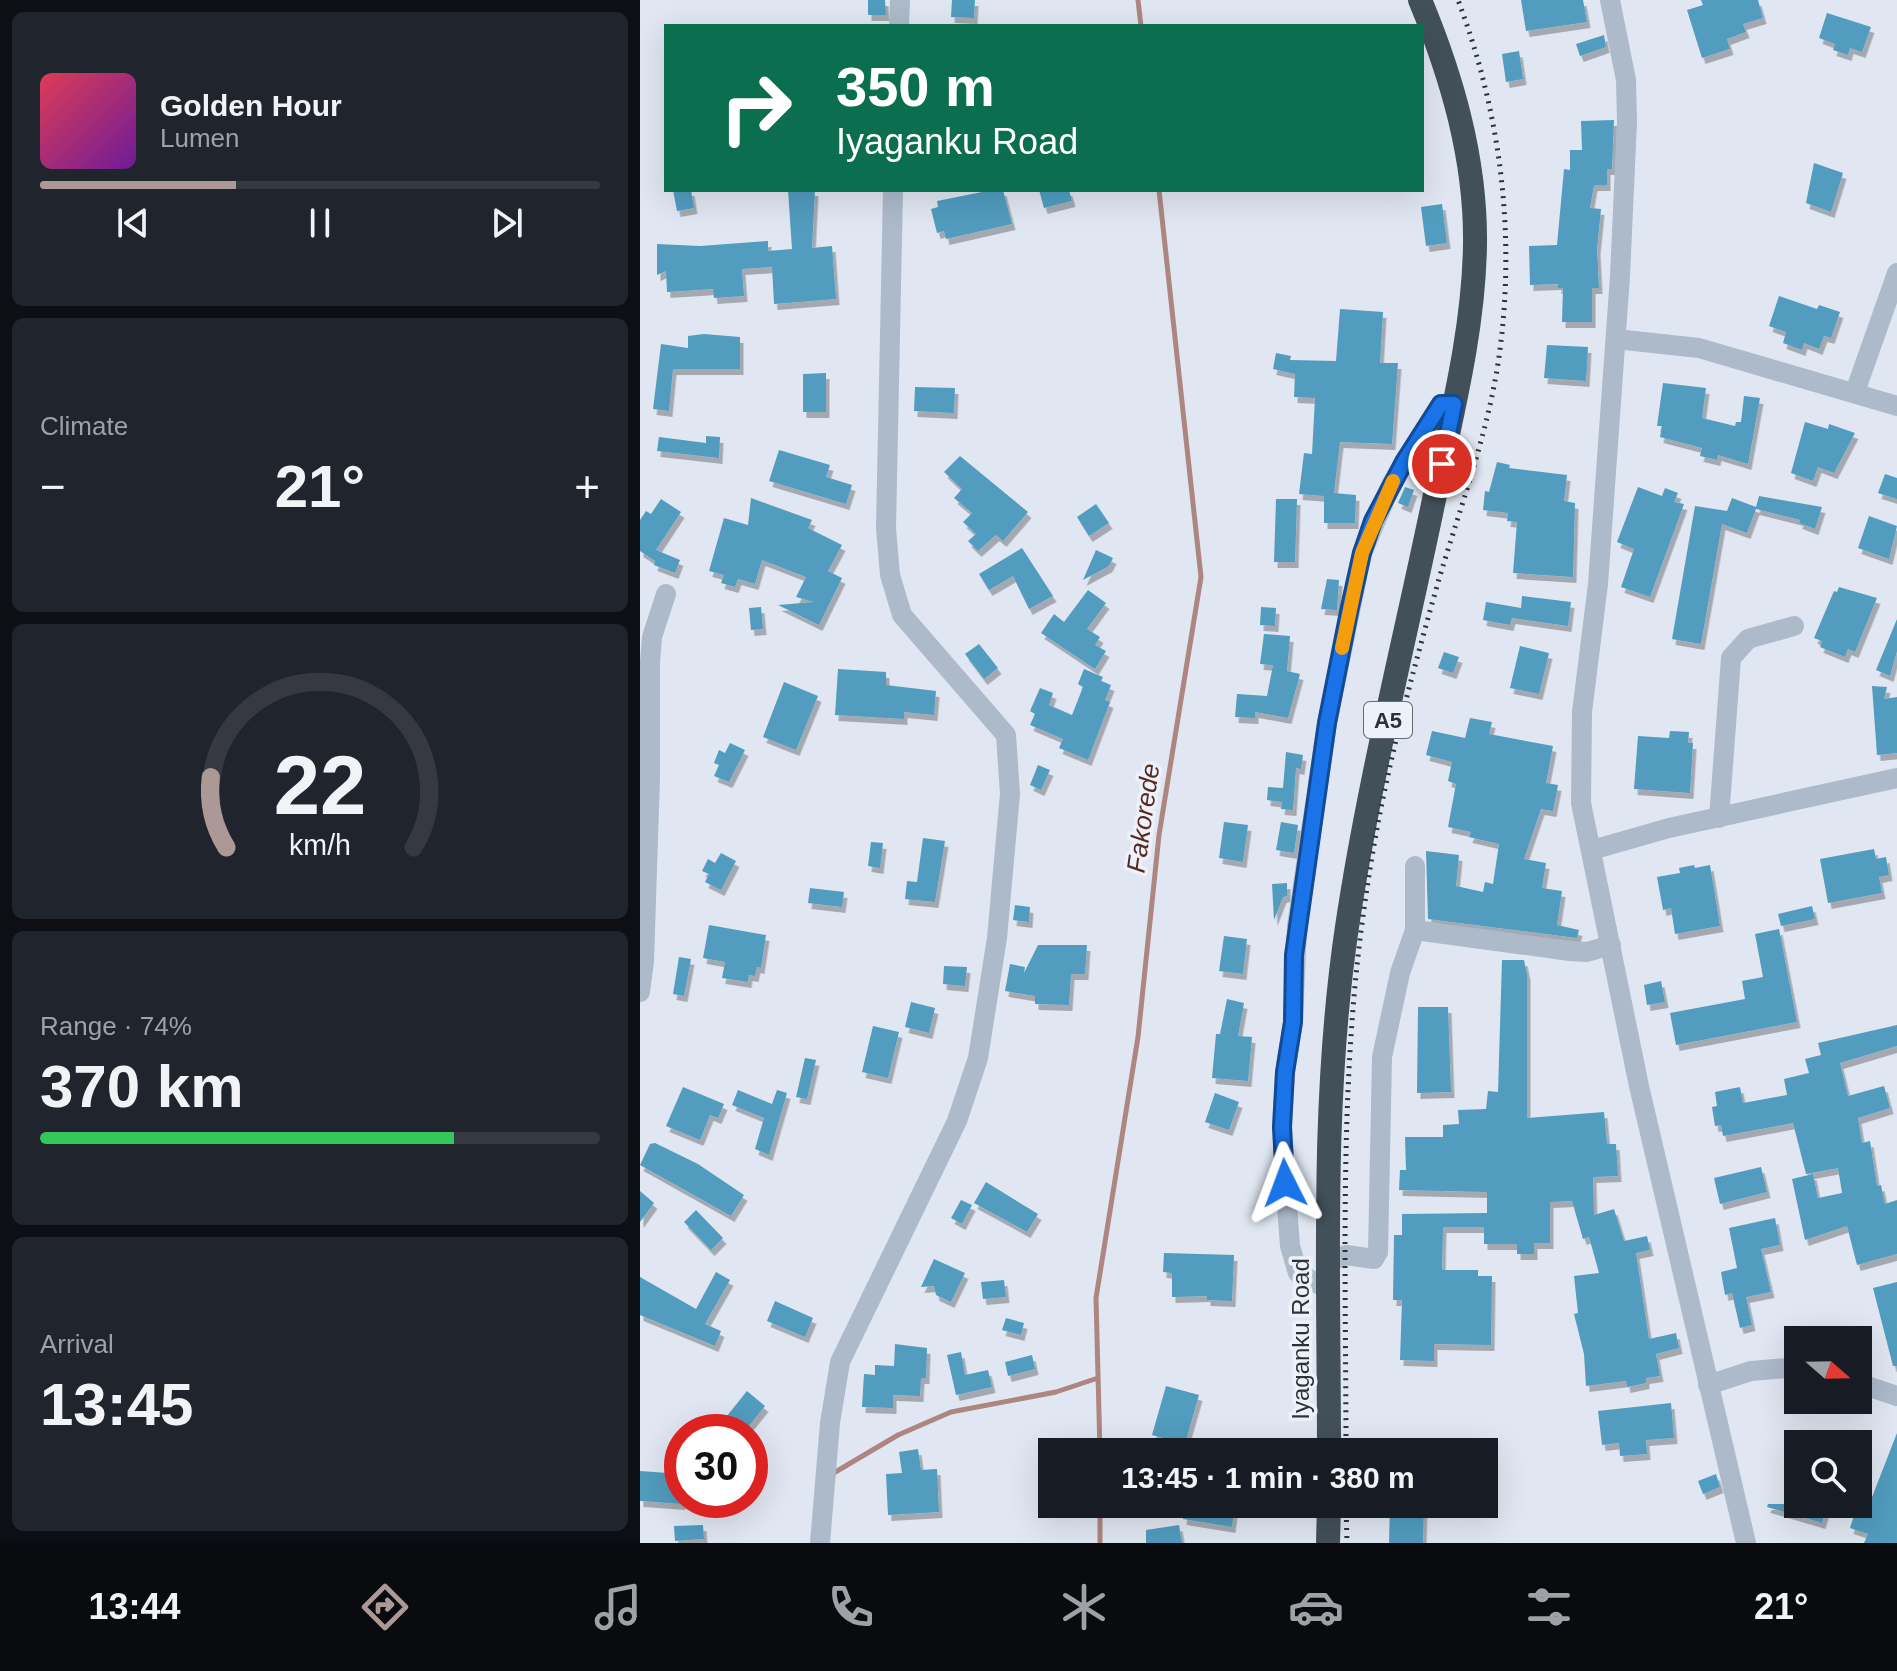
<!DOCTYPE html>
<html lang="en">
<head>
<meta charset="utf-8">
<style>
	body { margin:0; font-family:Helvetica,sans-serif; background:#20242c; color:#f1f3f6; height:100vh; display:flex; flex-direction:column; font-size:30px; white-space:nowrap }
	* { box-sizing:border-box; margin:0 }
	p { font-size:26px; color:#9ea1a6 }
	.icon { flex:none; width:44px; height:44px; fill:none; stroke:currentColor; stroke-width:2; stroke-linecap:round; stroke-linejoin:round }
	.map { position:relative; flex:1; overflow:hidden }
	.side { display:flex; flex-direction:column; gap:12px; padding:12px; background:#0d0f14; width:640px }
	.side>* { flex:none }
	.top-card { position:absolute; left:24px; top:24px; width:760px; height:168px; border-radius:0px; box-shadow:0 8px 32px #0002; background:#0b6e4f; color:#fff; overflow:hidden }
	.needle { width:52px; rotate:110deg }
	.fabs { position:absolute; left:1144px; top:1326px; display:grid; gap:16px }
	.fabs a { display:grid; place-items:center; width:88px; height:88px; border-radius:0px; background:#171b24; box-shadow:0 8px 32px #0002; font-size:40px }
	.speed { position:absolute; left:24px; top:1414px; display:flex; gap:16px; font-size:40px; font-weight:700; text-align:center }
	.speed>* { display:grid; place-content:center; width:104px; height:104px; border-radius:50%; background:#171b24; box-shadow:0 8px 32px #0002; line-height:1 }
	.speed .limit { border:12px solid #d22; background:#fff; color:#111 }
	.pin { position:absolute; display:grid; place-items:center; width:68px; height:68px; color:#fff; margin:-34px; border:4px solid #fff; border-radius:50%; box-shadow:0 2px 8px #0007 }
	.me { position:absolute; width:88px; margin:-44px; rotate:357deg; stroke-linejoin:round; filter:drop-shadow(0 0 6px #0008) }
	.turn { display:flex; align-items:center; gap:28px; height:168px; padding:0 40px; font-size:36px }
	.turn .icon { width:104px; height:104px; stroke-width:2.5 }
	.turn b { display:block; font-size:56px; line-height:68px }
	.big { font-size:60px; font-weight:700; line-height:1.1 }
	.side .card { flex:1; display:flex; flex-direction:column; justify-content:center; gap:12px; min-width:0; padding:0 28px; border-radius:12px; background:#20242c }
	.side .dial { align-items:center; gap:0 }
	.dial svg { height:208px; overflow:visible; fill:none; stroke:#363941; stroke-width:7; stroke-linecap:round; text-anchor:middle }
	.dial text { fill:#f1f3f6; stroke:none }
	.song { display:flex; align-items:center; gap:24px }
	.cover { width:96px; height:96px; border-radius:12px; background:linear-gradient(135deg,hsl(350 70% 55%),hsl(280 70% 35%)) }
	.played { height:8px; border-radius:4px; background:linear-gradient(90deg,#ac9997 35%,#363941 35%) }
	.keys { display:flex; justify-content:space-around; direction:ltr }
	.heat { display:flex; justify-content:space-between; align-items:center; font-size:44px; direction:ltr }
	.charge { height:12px; border-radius:6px; background:linear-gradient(90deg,#34c759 74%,#363941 0) }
	.trip { position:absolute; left:398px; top:1438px; width:460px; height:80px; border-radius:0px; background:#171b24; box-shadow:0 8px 32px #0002; font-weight:700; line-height:80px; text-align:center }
	.tab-bar { display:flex; height:128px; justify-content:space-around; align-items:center; background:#090b0e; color:#9ea1a6 }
	.tab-bar .icon { width:56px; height:56px }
	.tab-bar .active { color:#ac9997 }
	.tab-bar b { font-size:36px; color:#f1f3f6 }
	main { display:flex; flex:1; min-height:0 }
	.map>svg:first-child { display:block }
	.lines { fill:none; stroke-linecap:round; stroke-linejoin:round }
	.stream { stroke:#ae8681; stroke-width:5 }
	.building { fill:#519cbf; filter:url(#shadow) }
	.minor { stroke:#acbaca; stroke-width:20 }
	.highway { stroke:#425059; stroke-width:24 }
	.rail { stroke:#2b3338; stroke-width:5; stroke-dasharray:2 6; stroke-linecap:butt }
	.route-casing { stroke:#114b97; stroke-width:20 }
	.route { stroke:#1a73e8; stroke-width:14 }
	.slow { stroke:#f59e0b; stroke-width:14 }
	.labels { text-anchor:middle; stroke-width:7; stroke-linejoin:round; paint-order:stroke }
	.shield { fill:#edf2fa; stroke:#656c72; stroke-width:2 }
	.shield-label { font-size:22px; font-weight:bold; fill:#2b3338 }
	.street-label { font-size:24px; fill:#2b3338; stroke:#edf2fa }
	.water-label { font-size:26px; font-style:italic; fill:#582a22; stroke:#edf2fa }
</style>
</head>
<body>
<main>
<section class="side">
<div class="card">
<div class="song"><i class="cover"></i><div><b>Golden Hour</b><p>Lumen</p></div></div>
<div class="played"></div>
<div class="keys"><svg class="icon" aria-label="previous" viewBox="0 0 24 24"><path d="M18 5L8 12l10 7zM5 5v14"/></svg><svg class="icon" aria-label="pause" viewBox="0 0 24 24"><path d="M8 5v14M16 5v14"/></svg><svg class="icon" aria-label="next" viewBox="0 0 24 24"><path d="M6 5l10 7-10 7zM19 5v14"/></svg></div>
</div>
<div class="card"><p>Climate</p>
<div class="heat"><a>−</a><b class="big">21°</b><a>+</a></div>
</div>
<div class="card dial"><svg viewBox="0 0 100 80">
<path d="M14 69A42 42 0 1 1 86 69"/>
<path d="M14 69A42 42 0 0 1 8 42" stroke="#ac9997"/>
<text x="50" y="56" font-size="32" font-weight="700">22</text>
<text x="50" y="72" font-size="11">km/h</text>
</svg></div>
<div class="card"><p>Range · 74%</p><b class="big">370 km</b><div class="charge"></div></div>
<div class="card"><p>Arrival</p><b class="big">13:45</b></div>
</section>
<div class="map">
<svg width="1257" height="1543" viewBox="0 0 1257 1543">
	<defs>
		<filter id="shadow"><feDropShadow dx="3.5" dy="6" stdDeviation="0" flood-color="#0004"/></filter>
	</defs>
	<rect width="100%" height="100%" fill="#e0e7f2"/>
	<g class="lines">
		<path class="stream" d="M498,0L501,26
			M460,1452L456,1298L498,1037L519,835L561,577L519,190
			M192,1474L258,1435L311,1412L416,1392L458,1378
			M460,1543V1504"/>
	</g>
	<path class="building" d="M228,0H245L246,15H228Z
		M312,0H335L334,18L311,17Z
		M881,0H943L947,22L886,31Z
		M1061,0H1118L1123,18L1103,24L1106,32L1087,39L1090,49L1062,58L1047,10L1063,5Z
		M1187,13L1231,27L1222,52L1210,48L1208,55L1193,50L1195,44L1179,38Z
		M964,35L966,47L940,56L936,44Z
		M879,51L883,79L866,82L862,54Z
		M974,120L972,169H967V185H954L950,208L961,209L957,249L959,288H952V322H922L923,288H918V284L890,285L889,246L917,245L924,169L930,170V150H942L941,121Z
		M1174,163L1203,173L1191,212L1166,203Z
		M33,190H51L54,208L37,211Z
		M148,190H175L172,248L192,246L196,299L134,304L132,267L102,269L104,296L74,298L73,289L27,292L26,271L17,275V244L60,246L128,241V251L152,249Z
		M352,190H363L372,224L306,239L304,231L297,233L291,209L298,207L297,201Z
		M399,190H429L432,201L404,208Z
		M802,204L807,243L786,246L781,207Z
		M1139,296L1177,309L1179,305L1200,312L1191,338L1184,336L1179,349L1164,343L1162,350L1143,343L1146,332L1129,326Z
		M700,309L743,312L740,363H758L752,444L700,442L694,493L716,495L715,523H684V496L659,494L664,453L672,454L675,398L654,397L655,374L633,369L636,353L651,356L650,360L696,361Z
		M64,334L100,337V369H33L29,411L13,409L21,344L48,348V336Z
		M907,345L948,347L946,381L904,378Z
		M186,373V412H163V374Z
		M1023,383L1066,388L1062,418L1095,426L1096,422H1101L1104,396L1120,398L1108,464L1078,455L1077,460L1060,456L1062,448L1020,437L1022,426H1017Z
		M275,387L315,388L314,413L274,411Z
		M1165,422L1188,429L1189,424L1215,433L1194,473L1178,467L1173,481L1151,473Z
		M66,436L80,437L79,458L17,451L19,437L66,443Z
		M139,450L190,465L186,477L212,485L206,504L129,481Z
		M320,456L388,512L363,541L356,535L338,551L328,541L336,534L323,522L332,513L314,498L322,489L304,472Z
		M857,462L870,465L869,468L927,475L924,501L935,503L933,577L873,573L877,522L867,521L868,513L843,510L845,491L849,492Z
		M1245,474L1257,478V499L1238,493Z
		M765,487L774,490L768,507L758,503Z
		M998,487L1022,496L1025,488L1038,493L1034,502L1044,504L1010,597L981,587L994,549L977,542Z
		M1119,496L1182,507L1175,529L1159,523L1160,520L1116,509L1107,533L1082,524L1061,644L1032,639L1055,506L1087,511L1092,498L1116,507Z
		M111,498L172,520L168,528L202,545L188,571L202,578L179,625L138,605L174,602L156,597L166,577L122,560L115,584L98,579L95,587L81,583L84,575L69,571L84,518L108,525Z
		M21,499L41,512L16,550L40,560L35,573L14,565L15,561L0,551V520L6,511L11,514Z
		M636,499H657L655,562H634Z
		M456,504L469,523L449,536L437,517Z
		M1229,516L1257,526L1249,559L1218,548Z
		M382,548L413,596L389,609L373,576L349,590L339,574Z
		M456,550L473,558L469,566L443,580Z
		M687,579L699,580L697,610L681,609Z
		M1199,587L1237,598L1215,652L1208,649L1205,657L1180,647L1182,641L1174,638L1194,591L1197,592Z
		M448,590L466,603L447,629L460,637L455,645L466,651L455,669L401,633L414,614L424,622Z
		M882,596L931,602L928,626L872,618L870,625L843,620L846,602L881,608Z
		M121,607L123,629L111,630L109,608Z
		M621,607L636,608L635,626L620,625Z
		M1257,619V651L1250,676L1236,670Z
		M624,634L650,636L647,671L660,674L648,718L615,712V718L595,717L597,694L627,696L633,665L620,664Z
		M339,644L358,668L344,679L325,654Z
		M880,646L909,653L899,694L870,688Z
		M804,652L819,657L813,673L798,668Z
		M198,669L246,672V685L296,691L294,715L264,712V719L195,715Z
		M444,669L463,677L461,681L471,685L465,700L470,702L448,760L419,748L423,739L390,725L395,714L390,711L400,688L413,693L409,705L432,715L443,687L438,684Z
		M144,682L178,696L156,750L123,737Z
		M1232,686L1247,687L1244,699L1257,697V753L1237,755Z
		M830,718L852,722L849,734L913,746L906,783L918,785L913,811L901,809L884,859L906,863L902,888L922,891L917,925L939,930L937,938L788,919L786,851L819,855L816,886L843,892L845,882L853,884L859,844L829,837L831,832L808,827L816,784L808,781L812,762L786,755L792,731L825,738Z
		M1030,731L1049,732L1048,743H1053L1050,793L994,789L998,736L1029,738Z
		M90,743L105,750L89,782L74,776L79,765L74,763L79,750L85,753Z
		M646,752L663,755L661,769L656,768L653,810L641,809L642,802L627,800L628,787L643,788Z
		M398,765L410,770L401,790L390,785Z
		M584,822L608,825L603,862L579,858Z
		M641,822L658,825L654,853L636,850Z
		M283,838L305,841L295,902L265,899L267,881L277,882Z
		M231,842L243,843L240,868L228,866Z
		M1234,849L1236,859L1246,857L1249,875L1239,877L1242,893L1188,903L1180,859Z
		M81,853L96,861L81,890L65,882L69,874L62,871L68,859L75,863Z
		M1054,865L1055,868L1070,865L1080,926L1035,934L1031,908L1023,910L1017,877L1040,873L1039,868Z
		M647,883V896L643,897L634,920L632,884Z
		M170,888L204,892L202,907L168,903Z
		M375,905L390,907L389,922L373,920Z
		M1172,906L1175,919L1141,926L1138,914Z
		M69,925L126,935L121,968L117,967L115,976L109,975L108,982L82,978L85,962L63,958Z
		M1139,929L1157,1022L1036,1045L1030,1013L1105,999L1102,981L1123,977L1115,934Z
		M584,936L607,939L603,974L579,971Z
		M398,945H447L445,974H431L429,1005L395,1004V996L365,991L370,964L385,967L384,973Z
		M39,957L51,959L44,996L33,994Z
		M862,960H884L887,975V1118L964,1112L967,1144H976L978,1176L953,1177L954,1215L974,1209L984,1241L1007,1236L1010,1250L996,1253L1009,1339L1036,1333L1039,1348L1016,1354L1020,1376L1006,1378V1383L987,1387L986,1381L946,1386L944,1354L934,1314L938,1313L934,1276L959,1273L949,1237L943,1239L932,1201L910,1202V1243H894V1254H877V1244H844V1227H803L802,1270H838V1276H852L851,1345L794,1344V1361L760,1360L762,1300H753L754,1235H762V1214L847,1213V1192L759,1190L760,1170H766L765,1137H803V1125L819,1124L818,1110L846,1109L848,1091L858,1092Z
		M304,966L327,967L325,986L303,984Z
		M1021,981L1025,1002L1007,1005L1004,985Z
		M587,999L604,1003L598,1036L612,1037L608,1081L572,1078L576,1034H580Z
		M271,1002L295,1008L289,1033L265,1027Z
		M778,1007H808L811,1092L777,1093Z
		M1257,1025V1046L1200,1063L1208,1096L1244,1086L1250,1108L1218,1118L1222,1143L1230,1141L1237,1186L1241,1185L1245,1204L1257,1200V1254L1217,1265L1207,1226L1165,1240L1152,1179L1173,1174L1178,1198L1202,1193L1198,1168L1166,1174L1153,1123L1083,1136L1081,1125L1075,1126L1072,1107L1077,1106L1075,1092L1100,1087L1103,1103L1147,1095L1144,1079L1169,1073L1165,1059L1181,1055L1178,1043Z
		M233,1026L259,1032L248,1078L222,1072Z
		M165,1058L176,1060L167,1099L156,1097Z
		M43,1087L84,1104L78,1118L70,1115L60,1140L26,1126Z
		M98,1090L132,1104L137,1090L147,1093L129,1155L115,1149L124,1118L92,1105Z
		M575,1093L599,1102L589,1130L565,1122Z
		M15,1143L58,1164L104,1195L91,1216L0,1165L10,1144Z
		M1121,1167L1127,1192L1080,1204L1074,1178Z
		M346,1182L398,1214L387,1232L334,1203Z
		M0,1191L14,1203L0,1222Z
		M321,1200L332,1205L322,1224L311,1218Z
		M56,1210L83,1238L71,1250L44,1222Z
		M1135,1218L1140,1245L1121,1249L1131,1292L1106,1297L1112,1325L1100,1328L1092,1293L1085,1295L1081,1272L1097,1268L1089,1228Z
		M524,1253L594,1255L592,1301L567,1300V1296L532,1297V1273L523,1272Z
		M294,1259L325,1273L311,1302L296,1295L294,1286L281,1287Z
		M76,1272L90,1280L65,1324L81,1331L75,1346L0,1315V1277L56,1309Z
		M364,1280L366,1297L343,1299L341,1282Z
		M1257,1282V1366H1253L1233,1288Z
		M135,1301L173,1318L165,1337L127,1321Z
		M366,1318L384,1323L381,1335L362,1330Z
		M255,1344L287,1348L286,1378H281L280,1396L253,1395V1408L222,1407L224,1374L235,1375V1365L254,1366Z
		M321,1352L325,1375L348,1370L352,1387L316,1395L307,1355Z
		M392,1355L395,1369L368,1376L365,1362Z
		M526,1386L559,1395L545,1444L512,1435Z
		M107,1391L125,1406L104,1432H74Z
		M1031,1403L1034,1438L1006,1440L1007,1454L980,1456L979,1443L962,1445L958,1411Z
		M1257,1433V1543H1224L1228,1534L1210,1528L1215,1512L1225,1515Z
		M278,1449L281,1470L297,1469L299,1512L248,1515L246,1474L262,1473L259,1452Z
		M0,1471L42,1474V1504L0,1501Z
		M1076,1474L1080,1487L1063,1494L1058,1481Z
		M750,1504H784L783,1543H749Z
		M1128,1504H1188L1182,1523L1127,1507Z
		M545,1505L594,1511L592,1527L543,1519Z
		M63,1525L64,1539L35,1541L34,1526Z
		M539,1525L542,1543H506V1530Z"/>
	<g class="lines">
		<path class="minor" d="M970,0L986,80L987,122L980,276L958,584L942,712L941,803L999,1086L1106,1543
			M259,26L260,0
			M976,339L1059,348L1257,406
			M1215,392L1257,273
			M1079,818L1091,658L1108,639L1154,626
			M952,850L1029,828L1257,778
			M775,930L930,951L947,952L971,945
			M0,992L4,961L10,778V662L12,637L26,594
			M689,1262L706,1255L734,1259L738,1252L742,1057L760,973L775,930V866
			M689,1290L658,1273L650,1246L647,1206L642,1127L645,1072L653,1022L657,926L687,723L722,553L752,483L801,404H814
			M1218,1383L1257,1396
			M1068,1385L1111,1371L1158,1367
			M180,1543L190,1423L200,1362L317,1121L338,1058L357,938L370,794L366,735L262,615L250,575L246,528L253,190"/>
		<path class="highway" d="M689,1452C689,1277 681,1101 707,927C729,779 767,632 797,485C814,406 834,325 835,244C836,159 812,77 780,0
			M688,1543L689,1504"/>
		<path class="rail" d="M706,1452C706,1263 698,1069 728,882C743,780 771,678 799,579C821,505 848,433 859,357C876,236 861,114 818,0
			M706,1504L707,1543"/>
	</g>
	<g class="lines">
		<g class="route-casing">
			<path id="route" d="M645,1183L642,1127L645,1072L653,1022L654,955L687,723L710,607L722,553L733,521L764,462L801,404H814L802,464"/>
		</g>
		<use href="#route" class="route"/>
		<path class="slow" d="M702,648L722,553L753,481"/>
	</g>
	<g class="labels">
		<rect class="shield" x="724" y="702" width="48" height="36" rx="6"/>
		<g class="shield-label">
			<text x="748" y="728">A5</text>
		</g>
		<g class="street-label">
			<text transform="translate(661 1339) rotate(-90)" y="8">Iyaganku Road</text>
		</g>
		<g class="water-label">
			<text transform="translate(503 818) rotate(-82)" y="9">Fakorede</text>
		</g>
	</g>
</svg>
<div class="fabs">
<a><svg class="needle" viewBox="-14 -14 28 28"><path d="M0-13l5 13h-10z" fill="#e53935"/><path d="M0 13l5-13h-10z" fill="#9ea1a6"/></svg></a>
<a><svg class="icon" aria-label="search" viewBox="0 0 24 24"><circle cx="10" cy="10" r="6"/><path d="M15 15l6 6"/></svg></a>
</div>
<div class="speed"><div class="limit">30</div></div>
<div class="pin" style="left:802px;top:464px;background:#d93025"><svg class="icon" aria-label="arrive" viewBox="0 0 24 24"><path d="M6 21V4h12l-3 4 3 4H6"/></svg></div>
<svg class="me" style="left:645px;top:1183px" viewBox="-20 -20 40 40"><path d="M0-17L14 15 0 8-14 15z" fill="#1a73e8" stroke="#fff" stroke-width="4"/></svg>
<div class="trip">13:45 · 1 min · 380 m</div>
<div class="top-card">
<div class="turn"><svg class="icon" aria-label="right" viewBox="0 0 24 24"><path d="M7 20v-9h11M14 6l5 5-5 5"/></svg><div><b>350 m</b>Iyaganku Road</div></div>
</div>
</div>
</main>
<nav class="tab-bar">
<b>13:44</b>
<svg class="icon active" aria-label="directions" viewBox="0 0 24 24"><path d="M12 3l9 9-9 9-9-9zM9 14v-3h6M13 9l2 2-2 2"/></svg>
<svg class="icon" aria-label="music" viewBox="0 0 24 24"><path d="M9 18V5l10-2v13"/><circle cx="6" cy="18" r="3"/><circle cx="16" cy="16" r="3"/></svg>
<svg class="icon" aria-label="phone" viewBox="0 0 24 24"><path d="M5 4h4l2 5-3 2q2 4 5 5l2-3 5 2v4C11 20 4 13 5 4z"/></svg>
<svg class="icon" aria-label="climate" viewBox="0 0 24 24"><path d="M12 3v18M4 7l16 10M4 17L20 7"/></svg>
<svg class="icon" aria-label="car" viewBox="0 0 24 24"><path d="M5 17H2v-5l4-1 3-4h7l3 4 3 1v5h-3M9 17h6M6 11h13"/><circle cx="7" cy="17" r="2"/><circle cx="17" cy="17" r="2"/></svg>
<svg class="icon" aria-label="filters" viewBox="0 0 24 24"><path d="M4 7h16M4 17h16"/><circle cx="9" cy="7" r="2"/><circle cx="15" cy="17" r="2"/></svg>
<b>21°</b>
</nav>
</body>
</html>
